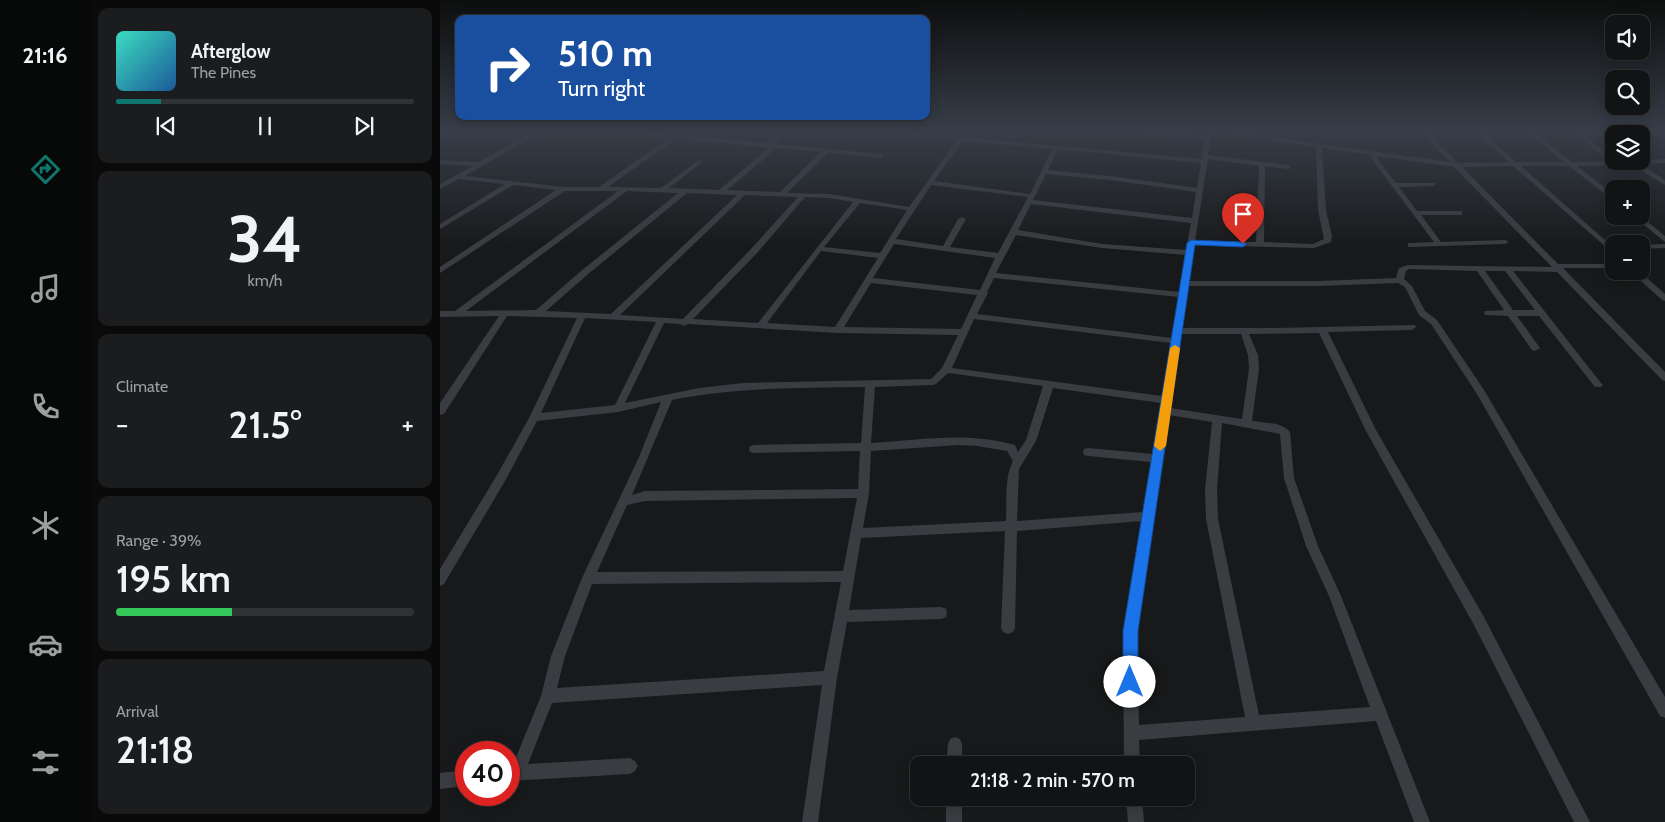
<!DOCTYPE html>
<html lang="en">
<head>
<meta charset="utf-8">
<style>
	body { margin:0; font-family:Cabin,sans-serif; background:#1b1c1d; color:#f1f3f6; height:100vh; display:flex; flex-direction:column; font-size:19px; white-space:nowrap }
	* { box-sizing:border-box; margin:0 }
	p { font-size:16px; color:#9c9ea0 }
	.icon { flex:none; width:28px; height:28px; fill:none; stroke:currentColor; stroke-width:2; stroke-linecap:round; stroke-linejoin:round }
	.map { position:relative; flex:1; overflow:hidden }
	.panel { display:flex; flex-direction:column; gap:8px; padding:8px; background:#0a0a0b; width:350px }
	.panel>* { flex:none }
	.top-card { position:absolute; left:15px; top:15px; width:475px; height:105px; border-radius:10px; box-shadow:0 2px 12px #0003,0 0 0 1px #313234; background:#1a4fa0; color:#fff; overflow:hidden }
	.tools { position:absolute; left:1165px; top:15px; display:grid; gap:10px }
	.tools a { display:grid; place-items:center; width:45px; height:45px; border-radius:10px; background:#121314; box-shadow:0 2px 12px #0003,0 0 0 1px #313234; font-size:25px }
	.speed { position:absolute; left:15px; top:741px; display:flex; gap:10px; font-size:25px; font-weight:700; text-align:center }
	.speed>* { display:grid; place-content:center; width:65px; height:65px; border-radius:50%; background:#121314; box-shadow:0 2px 12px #0003,0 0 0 1px #313234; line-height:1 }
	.speed .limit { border:8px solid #d22; background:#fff; color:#111 }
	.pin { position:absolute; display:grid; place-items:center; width:42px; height:42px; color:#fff; margin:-51px -21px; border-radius:50% 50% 50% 0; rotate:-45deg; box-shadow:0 0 5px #0007 }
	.pin .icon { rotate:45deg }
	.me { position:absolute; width:55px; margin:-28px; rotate:0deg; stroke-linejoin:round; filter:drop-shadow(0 0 4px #0008) }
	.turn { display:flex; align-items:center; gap:18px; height:105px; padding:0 20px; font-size:22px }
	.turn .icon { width:65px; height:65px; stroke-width:2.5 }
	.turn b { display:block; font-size:35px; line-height:42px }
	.big { font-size:38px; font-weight:600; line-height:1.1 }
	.panel .widget { flex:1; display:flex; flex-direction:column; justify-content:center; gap:8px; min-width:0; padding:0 18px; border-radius:10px; background:#1b1c1d }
	.panel .dial { align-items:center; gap:0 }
	.dial b { font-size:65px; line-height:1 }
	.song { display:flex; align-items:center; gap:15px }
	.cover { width:60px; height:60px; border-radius:8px; background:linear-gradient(135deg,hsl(170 70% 55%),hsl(210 70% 35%)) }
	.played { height:5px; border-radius:2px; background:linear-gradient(90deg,#0f766e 15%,#313234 15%) }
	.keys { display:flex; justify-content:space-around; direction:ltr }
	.heat { display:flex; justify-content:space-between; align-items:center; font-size:28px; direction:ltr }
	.charge { height:8px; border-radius:4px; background:linear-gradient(90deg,#34c759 39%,#313234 0) }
	.trip { position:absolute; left:470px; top:756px; width:285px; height:50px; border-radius:10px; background:#121314; box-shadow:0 2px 12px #0003,0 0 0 1px #313234; font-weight:600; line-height:50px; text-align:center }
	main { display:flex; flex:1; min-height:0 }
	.menu { display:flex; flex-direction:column; width:90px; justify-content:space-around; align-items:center; background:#070808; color:#9c9ea0 }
	.menu .icon { width:35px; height:35px }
	.menu .active { color:#0f766e }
	.menu b { font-size:22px; color:#f1f3f6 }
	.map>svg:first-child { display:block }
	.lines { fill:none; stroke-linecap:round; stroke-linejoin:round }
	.minor { fill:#393c40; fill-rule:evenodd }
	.route { fill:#1a73e8; stroke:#114b97 }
	.slow { fill:#f59e0b }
</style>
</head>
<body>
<main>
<nav class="menu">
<b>21:16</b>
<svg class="icon active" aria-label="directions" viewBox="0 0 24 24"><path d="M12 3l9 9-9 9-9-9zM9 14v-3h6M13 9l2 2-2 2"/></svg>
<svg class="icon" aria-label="music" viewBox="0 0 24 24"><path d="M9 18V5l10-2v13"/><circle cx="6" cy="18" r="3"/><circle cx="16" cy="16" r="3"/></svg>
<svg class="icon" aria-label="phone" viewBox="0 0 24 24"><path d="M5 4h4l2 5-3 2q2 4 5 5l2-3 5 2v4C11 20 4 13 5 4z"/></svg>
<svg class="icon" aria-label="climate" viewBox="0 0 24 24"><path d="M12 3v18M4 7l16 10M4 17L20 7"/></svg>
<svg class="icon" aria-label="car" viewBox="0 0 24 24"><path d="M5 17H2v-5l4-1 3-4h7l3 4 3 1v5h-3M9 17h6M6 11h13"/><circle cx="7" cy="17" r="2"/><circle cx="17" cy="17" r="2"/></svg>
<svg class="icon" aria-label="filters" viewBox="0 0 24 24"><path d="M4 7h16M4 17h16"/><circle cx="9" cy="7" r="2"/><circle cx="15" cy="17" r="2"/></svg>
</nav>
<section class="panel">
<div class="widget">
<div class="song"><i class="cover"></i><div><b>Afterglow</b><p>The Pines</p></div></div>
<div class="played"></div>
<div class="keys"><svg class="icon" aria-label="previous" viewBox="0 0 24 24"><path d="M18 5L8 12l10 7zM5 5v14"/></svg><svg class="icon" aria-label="pause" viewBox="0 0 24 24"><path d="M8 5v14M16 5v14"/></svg><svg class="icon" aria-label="next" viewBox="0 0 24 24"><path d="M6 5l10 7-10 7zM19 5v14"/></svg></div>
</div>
<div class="widget dial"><b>34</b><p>km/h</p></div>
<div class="widget"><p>Climate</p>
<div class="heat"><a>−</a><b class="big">21.5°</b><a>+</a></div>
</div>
<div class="widget"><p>Range · 39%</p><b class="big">195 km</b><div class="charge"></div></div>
<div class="widget"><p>Arrival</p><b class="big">21:18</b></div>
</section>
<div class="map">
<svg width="1225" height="822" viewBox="0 0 1225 822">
	<rect width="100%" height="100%" fill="#18191a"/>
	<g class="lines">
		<path class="minor" d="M10,131H17L0,140V136Z
			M95,131H102L25,176L123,187H159L229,138L179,133L176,131H195L327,143L343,131H349L334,144L441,154L444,156L441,158L388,153L347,193L389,194L469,207L517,140L437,133L434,131H453L761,159L765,140L688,133L685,131H705L765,136L766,131H772L768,155L848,165L851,167L848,169L825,166L824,242L873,244L884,239L878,210L876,147L780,133L777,131H790L1010,162L980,131H986L1018,163L1069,162L1034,131H1040L1076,162H1124L1087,131H1093L1132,162L1169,161L1132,131H1138L1141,133H1176L1174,134V136L1146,137L1174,159V161L1225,159V163L1200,164L1225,180V185L1192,165L1137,166L1174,195V201L1129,166H1081L1174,248V254L1073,166L1022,167L1118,264H1174V268H1123L1225,372V381L1222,380L1117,272L1073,271L1161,383L1163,385L1161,387H1155L1099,316H1077L1100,348L1095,351L1092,350L1068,316L1045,315L1044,313L1045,311L1064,310L1037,271L969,269L966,271L964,279L972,286L985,311L997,320L1044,390L1225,697V718L1220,716L1037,394L991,324L979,315L965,287L958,283L879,286H749L742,328H835L975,325L976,327L972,330L888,332L936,430L1044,617L1150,822H1134L1034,625L926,431L879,333L809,334L818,355L819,369L812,421C824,423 842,422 850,432L854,478L878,546L901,596L990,822H974L936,721L699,740L700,765H684L683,631L702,521L577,531L575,628L573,632L568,634L563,632L561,628L565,531L421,538L409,610L501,607L506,609L507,613L506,617L501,619L407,622L397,678L378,822H362L382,685L112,703L88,764L190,758L195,761L198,766L195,771L190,774L69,781V765H73L101,696L111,656L142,578L199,457L221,402L178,412L97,421L65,481L4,584L0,586V569L57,475L89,418L137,318L67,316L4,414L0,415V403L59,316L0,317V311H15L178,191H125L0,273V267L116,190L73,185L0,229V224L65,184L19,179L0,189V184L33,166L0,164V160L39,162ZM235,138L328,148L330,147L279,190L229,188L261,163L262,162L259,160L221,188L168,187L229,144ZM523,141L612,149L590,194L494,181ZM337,148L381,152L340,192L287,190ZM882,148L931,155L933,161L994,242L971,243H968V247L1065,244L1069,242L1065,240L1001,242L981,215H1022V211H977L959,187L993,186L995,185V183H956L938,160L937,156L1014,167L1112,267L968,265L959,268L956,278L879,281H749L755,245L874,248L891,242L892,236L886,210ZM618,149L761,163L757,188L670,176L608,170ZM768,159L819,166L816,242L755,241ZM606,174L670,180L756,192L752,218L593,200ZM491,185L588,197L558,253L510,247L526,219L522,217L518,219L503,246L456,239ZM187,191L238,193L141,271L96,310L26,311ZM247,193L297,195L171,314L106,311L147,275ZM305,195L358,197L311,249L243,319L180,315ZM365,197L389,198L413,202L318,323L253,319L317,253ZM420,203L467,210L440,253L384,247ZM591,204L751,223L746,250L662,244L578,230ZM576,235L662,248L746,255L739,292L556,273ZM454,244L555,258L540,290L433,278ZM381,251L438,258L395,327L327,323ZM1045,271H1065L1095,310H1073ZM554,278L739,297L732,338L537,314L548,293L547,292ZM431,283L537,295L521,329L404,327ZM145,318L216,322L175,405L101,413ZM534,319L731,343L722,396L512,368ZM224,323L240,324L244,326L248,324L398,333L518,335L502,368L491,379L303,383L259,388L185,403ZM741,334H801L808,355L809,369L802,419L730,408L733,400L732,398ZM508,373L603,386L586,440L578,452L575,445C528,431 479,440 431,443L435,387L493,385L496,384ZM425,387L421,443L314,445L310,446L309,449L310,452L314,453L420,451L418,489L205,491L192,495L232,400C296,387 360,388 425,387ZM613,388L721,403L713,454L648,448L644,449L643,452L644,455L648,456L711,462L703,512L577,521L579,469L596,441ZM729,415L772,422L765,489L766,519L805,717L699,725L697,631ZM782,423L840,434L844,478L866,546L889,596L930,707L819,715L778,519L777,489ZM519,445L537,446L567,451L573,461C564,478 567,502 566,521L423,528L429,493L431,451ZM417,498L403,571L157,572L187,505L205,501ZM401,582L384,671L117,688L125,656L152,584Z
			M1201,132H1225V136H1201V134H1198Z
			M1193,216H1201L1225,236V242Z
			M1225,244V248L1201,249V245Z
			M1190,271H1199L1225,294V301L1222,300Z
			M515,737L520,739L522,744V765H506L508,744L510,739Z
			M26,770V786L0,789V773Z
			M506,798H522V822H506Z
			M686,798H702L704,822H688Z"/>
	</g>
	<linearGradient id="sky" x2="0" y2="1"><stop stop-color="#0d0e0e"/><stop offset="0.53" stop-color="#373e49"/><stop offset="1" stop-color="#373e49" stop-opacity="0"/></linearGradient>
	<rect width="1225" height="246" fill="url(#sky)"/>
	<path class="route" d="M751,240L803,242L807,244L803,247L755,245L698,631V682L696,688L690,690L685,688L683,682V631L747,243Z"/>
	<path class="slow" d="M735,345L740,348L726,446L720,451L714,446L730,348Z"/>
</svg>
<div class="tools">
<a><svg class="icon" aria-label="sound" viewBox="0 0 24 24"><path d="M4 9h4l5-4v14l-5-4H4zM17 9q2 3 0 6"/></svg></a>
<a><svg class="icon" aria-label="search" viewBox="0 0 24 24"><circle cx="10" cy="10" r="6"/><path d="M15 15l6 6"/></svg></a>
<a><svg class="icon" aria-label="layers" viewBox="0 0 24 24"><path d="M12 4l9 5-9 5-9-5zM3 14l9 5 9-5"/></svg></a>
<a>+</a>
<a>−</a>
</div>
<div class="speed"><div class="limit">40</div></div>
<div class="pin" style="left:803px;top:244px;background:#d93025"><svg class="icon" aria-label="arrive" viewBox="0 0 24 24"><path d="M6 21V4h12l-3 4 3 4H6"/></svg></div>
<svg class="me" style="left:690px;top:682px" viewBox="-20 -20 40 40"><circle r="19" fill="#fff"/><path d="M0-13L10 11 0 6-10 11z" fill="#1a73e8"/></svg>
<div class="trip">21:18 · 2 min · 570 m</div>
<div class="top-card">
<div class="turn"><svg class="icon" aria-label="right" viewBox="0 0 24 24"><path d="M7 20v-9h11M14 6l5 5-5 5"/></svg><div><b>510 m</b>Turn right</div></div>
</div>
</div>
</main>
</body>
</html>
